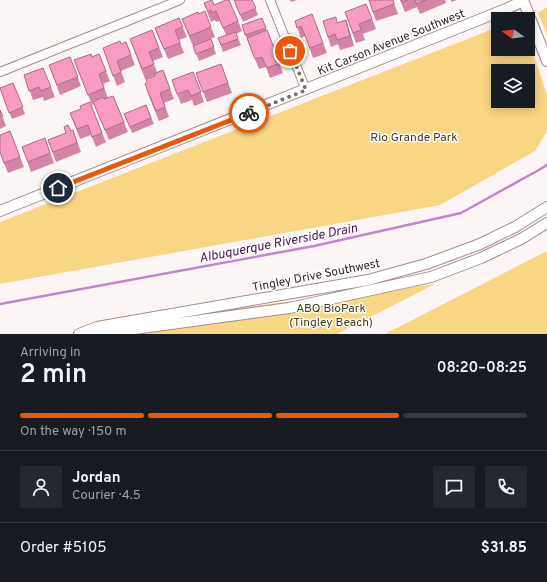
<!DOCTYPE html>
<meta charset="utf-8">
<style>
body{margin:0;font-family:Overpass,sans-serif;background:#242831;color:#f1f3f6;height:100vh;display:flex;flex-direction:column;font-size:15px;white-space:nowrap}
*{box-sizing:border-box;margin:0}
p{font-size:13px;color:#9ea1a6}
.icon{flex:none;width:22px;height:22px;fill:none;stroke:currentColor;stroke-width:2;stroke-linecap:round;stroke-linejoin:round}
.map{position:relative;height:334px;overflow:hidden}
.panel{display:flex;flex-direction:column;background:#171b24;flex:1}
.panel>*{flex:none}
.needle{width:26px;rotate:285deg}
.buttons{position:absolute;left:491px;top:12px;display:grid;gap:8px}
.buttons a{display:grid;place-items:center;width:44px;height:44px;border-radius:0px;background:#171b24;box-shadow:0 2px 10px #0003;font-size:20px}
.pin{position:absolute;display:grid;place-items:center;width:34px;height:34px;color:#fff;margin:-17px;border:2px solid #fff;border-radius:50%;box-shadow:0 1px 4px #0007}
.courier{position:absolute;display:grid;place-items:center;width:40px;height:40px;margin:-20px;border:3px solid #ea580c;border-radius:50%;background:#fff;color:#222;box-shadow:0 1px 5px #0007}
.summary em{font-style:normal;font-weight:600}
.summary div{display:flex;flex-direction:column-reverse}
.summary{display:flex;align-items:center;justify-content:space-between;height:68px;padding:0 20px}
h1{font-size:26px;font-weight:600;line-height:30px}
.bar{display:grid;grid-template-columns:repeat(4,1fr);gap:6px 4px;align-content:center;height:48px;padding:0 20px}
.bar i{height:5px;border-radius:3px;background:#363941}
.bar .active{background:#ea580c}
.bar p{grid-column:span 4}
.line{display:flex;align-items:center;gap:10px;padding:0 20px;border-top:1px solid #363941}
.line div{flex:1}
.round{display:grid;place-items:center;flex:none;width:42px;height:42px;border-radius:0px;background:#242831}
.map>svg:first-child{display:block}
.green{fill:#f8d684;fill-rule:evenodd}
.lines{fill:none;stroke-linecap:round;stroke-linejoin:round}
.stream{stroke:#c286cc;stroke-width:2.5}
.minor-casing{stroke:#a48c8a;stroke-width:10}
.tertiary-casing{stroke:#a48c8a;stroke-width:12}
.minor{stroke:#fff;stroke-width:8}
.tertiary{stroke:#fff;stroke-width:10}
.wall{fill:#d485a7}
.shaded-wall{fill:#ad6c88}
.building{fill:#f79bc2;stroke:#ad6c88}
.done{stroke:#776f6e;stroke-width:4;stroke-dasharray:0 7.2}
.route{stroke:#ea580c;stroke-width:5}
.labels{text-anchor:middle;stroke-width:3;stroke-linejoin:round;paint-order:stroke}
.street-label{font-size:12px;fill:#302625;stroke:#fff}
.park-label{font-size:12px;fill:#493a12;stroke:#fff}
.water-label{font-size:13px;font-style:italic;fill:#481151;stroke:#fff}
</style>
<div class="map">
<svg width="547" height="334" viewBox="0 0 547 334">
<rect width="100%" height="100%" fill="#fbf6f5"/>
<!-- green -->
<path class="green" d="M547,7V34L538,13Z
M498,27V49H528V38L547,95V131L535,151L440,205L0,284V222ZM498,71H528V101H498Z
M547,251V334H385Z
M435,284L337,334H86L138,320Z"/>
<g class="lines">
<!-- stream -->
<path class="stream" d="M0,304L314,246L461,213L537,171L547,165"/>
<!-- minor casing -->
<g class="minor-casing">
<path id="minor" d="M270,0L306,90
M0,72L180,0"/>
</g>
<!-- tertiary casing -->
<g class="tertiary-casing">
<path id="tertiary" d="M523,0L547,61
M0,211L506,9L523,1
M79,334L97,327L368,280L426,264L480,244L515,227L547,207
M98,334L289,308L431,277L481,258L521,239L547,223"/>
</g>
<!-- minor -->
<use href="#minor" class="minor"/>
<!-- tertiary -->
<use href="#tertiary" class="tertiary"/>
</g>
<!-- wall -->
<path class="wall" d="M234,0H252L258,15L243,22Z
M290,0H297L291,2Z
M369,0H393L398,14L376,21Z
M400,0H445L446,3L420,14L417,7L405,12Z
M451,0H457L451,2Z
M204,3L214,5L238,21L242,31L236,34L241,45L223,52L218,38L226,35L220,21L216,22L215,20L211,22Z
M366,4L376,29L363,34L365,40L356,43L345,12Z
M199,14L211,27L215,37L197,45L211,39L216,54L199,61L182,19Z
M312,14L327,53L313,58L305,36L301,38L295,21Z
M179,18L187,37L179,40L184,53L168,59L155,28Z
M262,18L283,73L270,78L266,67L259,69L248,42L242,25Z
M346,20L354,46L340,50L338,44L331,47L328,37L338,23Z
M152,30L163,57L153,61L157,72L163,70L174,99L164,103L169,117L159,121L148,94L147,83L155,75L145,79L130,39Z
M126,42L135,65L121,71L125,82L117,86L103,48L121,44Z
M99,54L110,81L103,84L108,98L124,122L128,132L109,140L94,104L92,105L78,70L92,57Z
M70,57L81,86L60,95L49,65Z
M221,64L232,93L207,102L196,73Z
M43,68L55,97L44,101L43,97L33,100L24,75Z
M193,72L204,102L194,106L192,100L181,104L172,80Z
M13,83L25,114L12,119L0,89Z
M146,105L154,124L132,133L124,114Z
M0,110L6,126L0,129Z
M70,113L102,133L106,142L96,147L91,135L80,139Z
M73,130L81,152L56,162L48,140Z
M0,135L20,157L24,167L8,173L0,153Z
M45,138L54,163L31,172L22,147Z"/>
<!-- shaded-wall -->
<path class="shaded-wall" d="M346,20L349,30L354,46L350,36Z"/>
<!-- building -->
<path class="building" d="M212,0L214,5L226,0H229L238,21L223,28L216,11L212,13L211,10L208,12L204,3Z
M234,0H252L256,8L240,15Z
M369,0H393L394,4L373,12Z
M401,0H408L402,2Z
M415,0H426L416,4Z
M366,4L372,19L359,24L361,30L353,33L345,12Z
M205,11L211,27L190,36L182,19L198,12L199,14Z
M312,14L323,43L310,48L301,26L297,28L295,21Z
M336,17L337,23L346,20L350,36L337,40L335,34L328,37L323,21Z
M179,18L183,27L175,30L180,43L164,49L155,28Z
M262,18L266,28L245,35L242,25Z
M152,30L159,48L149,52L154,64L142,69L130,39Z
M267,30L280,63L267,68L262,57L255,59L247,38Z
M236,32L238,39L221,45L218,38Z
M211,39L214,47L196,54L193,46Z
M120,41L121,44L126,42L131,55L117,61L121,72L113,76L103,48Z
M91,54L92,57L99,54L106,71L99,74L104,88L88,95L74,60Z
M70,57L78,77L57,85L49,65Z
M221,64L228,83L203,92L196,73Z
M43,68L51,87L41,91L39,87L29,91L24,75Z
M163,70L170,89L160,93L165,107L156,111L145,84L147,83L146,79L155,76L154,74Z
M193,72L201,92L191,96L188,90L177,94L172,80Z
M13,83L23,107L9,113L0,88Z
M113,96L124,122L105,130L93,102L103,97L104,99Z
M90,102L102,133L92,137L88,125L77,129L70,113L81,109L80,106Z
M146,105L151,118L130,127L124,114Z
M0,110L3,116L0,117Z
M68,125L71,131L73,130L77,143L53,152L48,140L66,133L64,127Z
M10,131L20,157L4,163L0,152V135Z
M45,138L50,153L28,162L22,147Z"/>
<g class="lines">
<!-- done -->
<path class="done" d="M249,113L306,90L290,51"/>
<!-- route -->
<path class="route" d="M58,188L249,113"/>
</g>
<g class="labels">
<!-- street labels -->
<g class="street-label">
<text transform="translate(391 42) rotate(-22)" y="4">Kit Carson Avenue Southwest</text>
<text transform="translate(316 275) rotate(-11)" y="4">Tingley Drive Southwest</text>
</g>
<!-- park labels -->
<g class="park-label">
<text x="414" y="141">Rio Grande Park</text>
<text x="331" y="312">ABQ BioPark<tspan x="331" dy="14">(Tingley Beach)</tspan></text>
</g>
<!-- water labels -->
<g class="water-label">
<text transform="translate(278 242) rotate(-11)" y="5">Albuquerque Riverside Drain</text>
</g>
</g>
</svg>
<div class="buttons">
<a><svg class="needle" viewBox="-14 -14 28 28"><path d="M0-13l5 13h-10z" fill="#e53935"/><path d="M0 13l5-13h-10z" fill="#9ea1a6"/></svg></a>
<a><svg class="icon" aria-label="layers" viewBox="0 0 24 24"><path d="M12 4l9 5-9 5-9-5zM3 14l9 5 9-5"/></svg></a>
</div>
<div class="pin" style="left:290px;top:51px;background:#ea580c"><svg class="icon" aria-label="bag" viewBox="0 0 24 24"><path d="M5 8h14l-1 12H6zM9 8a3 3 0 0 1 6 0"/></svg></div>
<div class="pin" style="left:58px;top:188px;background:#1f2937"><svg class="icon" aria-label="home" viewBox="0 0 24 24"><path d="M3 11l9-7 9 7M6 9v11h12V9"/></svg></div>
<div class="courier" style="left:249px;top:113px"><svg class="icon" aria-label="bike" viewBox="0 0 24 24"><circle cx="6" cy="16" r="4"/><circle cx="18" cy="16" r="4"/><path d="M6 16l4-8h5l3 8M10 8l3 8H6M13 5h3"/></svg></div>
</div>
<section class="panel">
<div class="summary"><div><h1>2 min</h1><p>Arriving in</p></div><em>08:20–08:25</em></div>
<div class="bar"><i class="active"></i><i class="active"></i><i class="active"></i><i></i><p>On the way · 150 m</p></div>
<div class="line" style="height:72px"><a class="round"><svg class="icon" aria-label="person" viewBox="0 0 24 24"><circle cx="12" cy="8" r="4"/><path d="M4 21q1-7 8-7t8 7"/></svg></a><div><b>Jordan</b><p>Courier · 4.5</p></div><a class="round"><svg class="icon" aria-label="chat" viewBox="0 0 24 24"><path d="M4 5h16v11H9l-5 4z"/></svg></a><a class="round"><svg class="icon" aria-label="phone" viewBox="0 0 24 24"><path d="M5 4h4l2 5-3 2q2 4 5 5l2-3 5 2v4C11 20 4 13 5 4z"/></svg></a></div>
<div class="line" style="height:52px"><div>Order #5105</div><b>$31.85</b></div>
</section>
